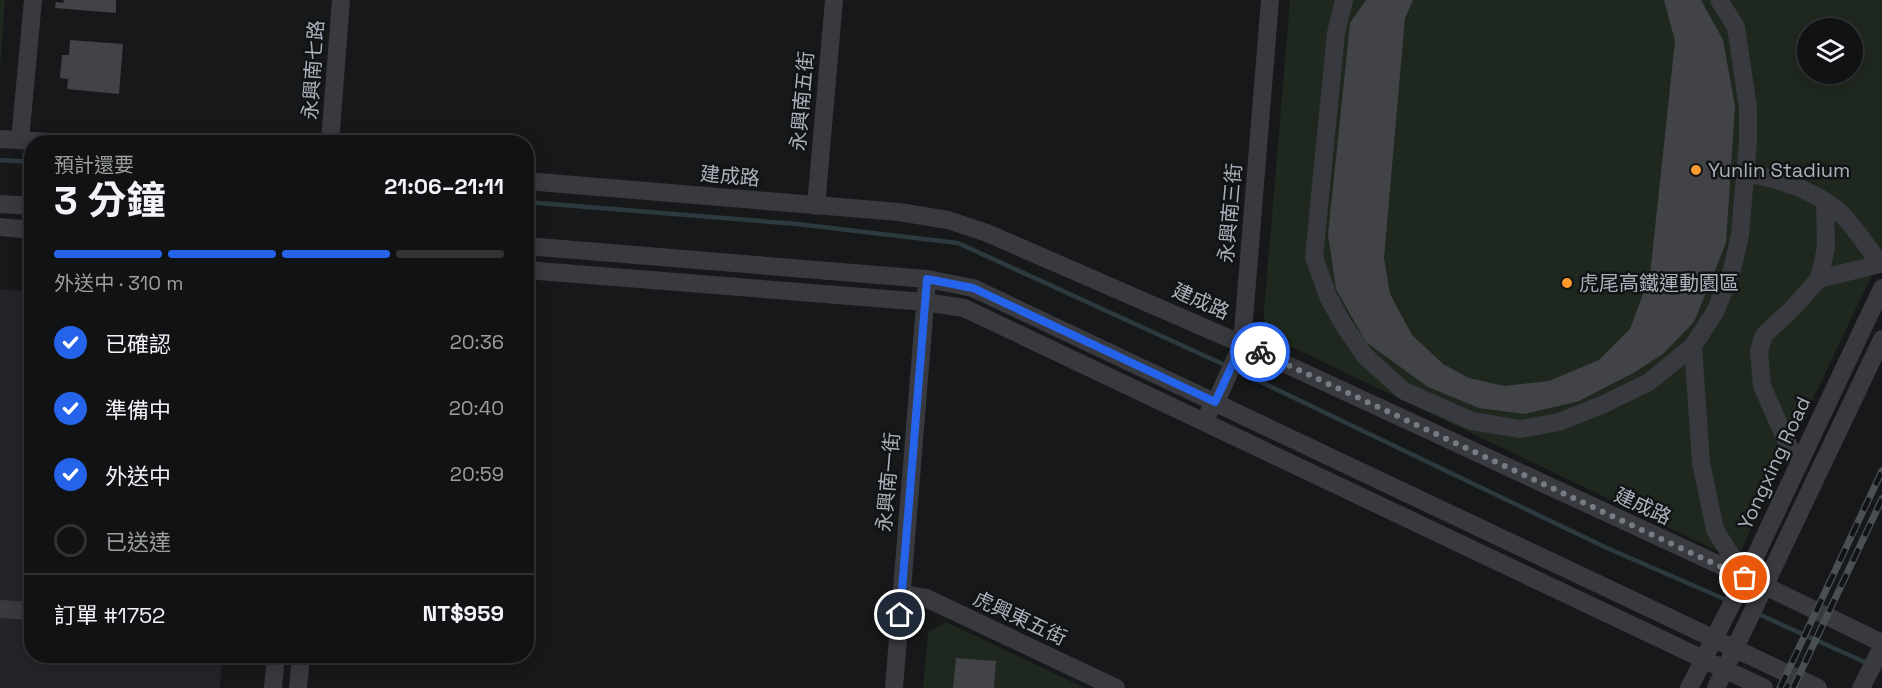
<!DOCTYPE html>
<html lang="zh-TW">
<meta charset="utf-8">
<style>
body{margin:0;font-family:"Space Grotesk","Noto Sans TC",sans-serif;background:#1e2022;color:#f1f3f6;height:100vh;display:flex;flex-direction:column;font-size:22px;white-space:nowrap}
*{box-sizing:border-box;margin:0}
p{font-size:20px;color:#9c9ea0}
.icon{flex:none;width:33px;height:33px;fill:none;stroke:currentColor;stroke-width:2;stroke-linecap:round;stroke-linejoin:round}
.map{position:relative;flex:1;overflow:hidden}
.drawer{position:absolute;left:24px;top:135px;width:510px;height:528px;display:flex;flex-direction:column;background:#111214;border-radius:24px;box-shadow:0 3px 15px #0003,0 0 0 2px #303234}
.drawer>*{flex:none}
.buttons{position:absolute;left:1797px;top:18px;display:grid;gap:12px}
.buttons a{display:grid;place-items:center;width:66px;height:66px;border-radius:50%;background:#111214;box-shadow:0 3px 15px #0003,0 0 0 2px #303234;font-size:30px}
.pin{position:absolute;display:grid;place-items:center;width:51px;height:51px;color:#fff;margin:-26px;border:3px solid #fff;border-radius:50%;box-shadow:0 2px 6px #0007}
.courier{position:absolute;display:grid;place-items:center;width:60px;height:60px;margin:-30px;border:4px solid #2563eb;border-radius:50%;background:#fff;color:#222;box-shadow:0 2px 8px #0007}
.head em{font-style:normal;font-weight:700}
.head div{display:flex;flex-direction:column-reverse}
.head{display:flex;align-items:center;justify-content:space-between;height:102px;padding:0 30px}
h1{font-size:39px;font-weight:700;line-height:45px}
.bar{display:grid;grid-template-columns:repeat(4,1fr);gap:9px 6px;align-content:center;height:72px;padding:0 30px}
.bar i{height:8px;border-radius:4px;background:#303234}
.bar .active{background:#2563eb}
.bar p{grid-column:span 4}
.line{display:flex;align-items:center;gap:15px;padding:0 30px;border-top:2px solid #303234}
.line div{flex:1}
ol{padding:0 30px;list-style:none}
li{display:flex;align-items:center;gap:18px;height:66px}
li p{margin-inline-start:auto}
li .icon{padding:6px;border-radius:50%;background:#2563eb;color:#fff;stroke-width:4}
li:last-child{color:#9c9ea0}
li i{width:33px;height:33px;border:3px solid #303234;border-radius:50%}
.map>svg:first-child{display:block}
.built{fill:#232427}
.green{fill:#1f281f;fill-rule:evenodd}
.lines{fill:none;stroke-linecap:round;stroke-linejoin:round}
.stream{stroke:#2c393f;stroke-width:4.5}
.building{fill:#414347}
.minor{stroke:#383a3f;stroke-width:18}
.rail-casing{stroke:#4b4f54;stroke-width:7}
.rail{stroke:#121315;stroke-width:4.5;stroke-dasharray:14;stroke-linecap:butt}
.done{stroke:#767b83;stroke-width:6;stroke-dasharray:0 10.8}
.route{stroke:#2563eb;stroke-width:8}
.poi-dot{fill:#fe9b2c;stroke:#121315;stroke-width:2}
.labels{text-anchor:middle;stroke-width:5;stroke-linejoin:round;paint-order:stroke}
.street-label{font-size:20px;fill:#a9b1bb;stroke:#121315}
.poi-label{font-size:20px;fill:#a9b1bb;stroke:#121315;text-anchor:start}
</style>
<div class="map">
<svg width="1882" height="688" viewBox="0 0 1882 688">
<rect width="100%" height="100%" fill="#17181a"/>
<!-- built -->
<path class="built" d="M0,289L31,292L32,656H222L220,688H0Z"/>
<!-- green -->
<path class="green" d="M0,0H5L0,69Z
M1290,0H1882V254L1741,550L1737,554L1726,555L1273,338C1266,330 1264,321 1264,311ZM1808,28H1852V74H1808Z
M946,622L1085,688H923L928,633Z"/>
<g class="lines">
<!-- stream -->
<path class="stream" d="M0,160L32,162
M526,202L797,224L958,243L1227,366
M1234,369L1607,548L1729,601
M1756,613L1869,664"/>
</g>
<!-- building -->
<path class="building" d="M64,0H116V13L55,8L56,2L63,3Z
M1366,0H1413L1405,18L1384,258L1390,294L1412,335L1443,364L1469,378L1504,386L1549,381L1599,360L1630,329L1650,275L1675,41L1664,0H1701L1723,40L1735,106L1726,243L1694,322L1663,354L1635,372L1579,401L1525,414L1479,408L1428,387L1366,342L1336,289L1328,235L1350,23Z
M70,40L123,44L119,94L67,89L68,79L60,78L62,55H69Z
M956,658L996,661L994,688H953Z"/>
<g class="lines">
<!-- minor -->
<path class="minor" d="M1344,0L1336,33L1314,257L1328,296L1343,324L1365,356L1404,391L1472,421L1520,429L1559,422L1602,405L1649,382L1693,346L1715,312L1732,270L1740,235L1748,142V108L1736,27L1719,0
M0,139L51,142
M20,140L33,0
M330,142L341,0
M1745,173C1777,179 1810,188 1836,209C1853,224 1866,245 1880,264L1819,279
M526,181L899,212L948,220L987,233L1242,344L1765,586L1882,643
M0,204L32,206
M816,206L834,0
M0,227L32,230
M526,246L927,279L973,288L1818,688
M526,270L925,302L964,308L1764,688
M1693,346L1701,462L1715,530L1734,560
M1209,412L1219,395L1242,344L1270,0
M1791,451L1762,386L1759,351L1764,335L1794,307L1819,279L1826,248L1825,201
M902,594L926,598L1116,688
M0,609L32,611
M273,688L276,656
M298,688L301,656
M894,688L926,292
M1689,688L1745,578L1882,288
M1716,688L1882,339
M1861,688L1882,647"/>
<!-- rail casing -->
<g class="rail-casing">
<path id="rail" d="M1780,688L1882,471
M1793,688L1882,499"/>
</g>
<!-- rail -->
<use href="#rail" class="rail"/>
</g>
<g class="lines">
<!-- done -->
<path class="done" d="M1260,352L1745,578"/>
<!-- route -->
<path class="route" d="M900,615L927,279L973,288L1215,402L1242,344L1260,352"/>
</g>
<!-- markers -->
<g class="poi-dot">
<circle cx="1696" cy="170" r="6"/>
<circle cx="1567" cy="283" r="6"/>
</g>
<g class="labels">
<!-- street labels -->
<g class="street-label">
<text transform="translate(313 70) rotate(-86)" y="7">永興南七路</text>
<text transform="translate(802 101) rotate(-85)" y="7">永興南五街</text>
<text transform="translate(730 176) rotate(5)" y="7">建成路</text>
<text transform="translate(1230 213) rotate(-85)" y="7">永興南三街</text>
<text transform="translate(1201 301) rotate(24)" y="7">建成路</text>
<text transform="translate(1774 463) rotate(-65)" y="7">Yongxing Road</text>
<text transform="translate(888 482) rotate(-85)" y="7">永興南一街</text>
<text transform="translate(1643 506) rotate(25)" y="7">建成路</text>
<text transform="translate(1020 618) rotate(25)" y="7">虎興東五街</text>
</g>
<!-- poi labels -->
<g class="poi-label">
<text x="1708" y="177">Yunlin Stadium</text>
<text x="1579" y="290">虎尾高鐵運動園區</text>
</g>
</g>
</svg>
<div class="buttons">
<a><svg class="icon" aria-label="layers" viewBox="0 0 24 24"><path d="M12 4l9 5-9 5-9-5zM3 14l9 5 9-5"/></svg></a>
</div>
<div class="pin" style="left:1745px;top:578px;background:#ea580c"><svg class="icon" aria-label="bag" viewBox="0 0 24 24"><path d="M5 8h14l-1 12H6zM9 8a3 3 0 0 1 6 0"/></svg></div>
<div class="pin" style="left:900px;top:615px;background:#1f2937"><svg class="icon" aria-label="home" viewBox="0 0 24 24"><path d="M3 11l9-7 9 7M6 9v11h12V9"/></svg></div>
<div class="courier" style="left:1260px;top:352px"><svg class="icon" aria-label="bike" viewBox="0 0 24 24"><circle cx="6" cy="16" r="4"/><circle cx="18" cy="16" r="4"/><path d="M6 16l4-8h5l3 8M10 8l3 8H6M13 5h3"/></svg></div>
<section class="drawer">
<div class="head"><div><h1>3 分鐘</h1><p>預計還要</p></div><em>21:06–21:11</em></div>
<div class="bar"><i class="active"></i><i class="active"></i><i class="active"></i><i></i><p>外送中 · 310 m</p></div>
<ol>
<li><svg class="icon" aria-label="check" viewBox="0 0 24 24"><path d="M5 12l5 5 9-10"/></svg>已確認<p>20:36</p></li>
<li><svg class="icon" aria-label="check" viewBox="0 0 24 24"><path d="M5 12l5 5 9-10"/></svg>準備中<p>20:40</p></li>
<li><svg class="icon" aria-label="check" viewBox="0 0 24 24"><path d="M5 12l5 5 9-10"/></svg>外送中<p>20:59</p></li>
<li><i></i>已送達</li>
</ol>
<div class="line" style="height:78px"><div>訂單 #1752</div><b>NT$959</b></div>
</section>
</div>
